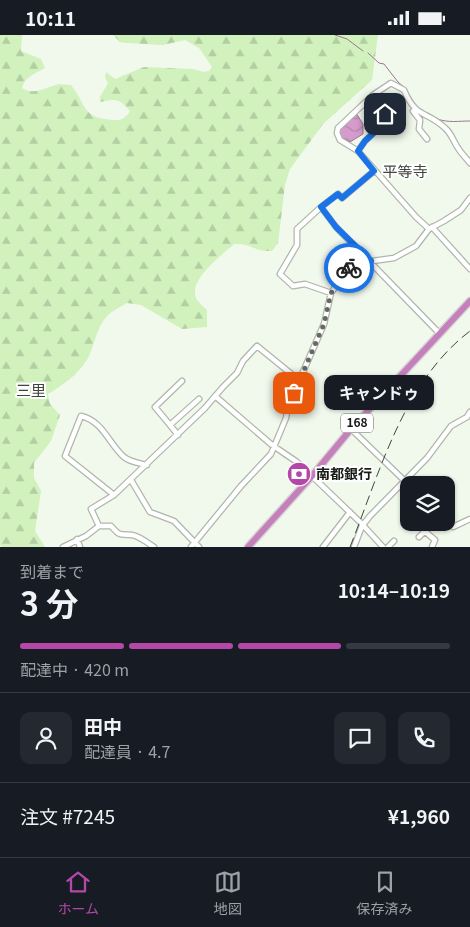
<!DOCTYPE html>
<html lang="ja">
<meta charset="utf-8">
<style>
body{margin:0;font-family:Georgia,"Noto Sans JP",serif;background:#242831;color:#f1f3f6;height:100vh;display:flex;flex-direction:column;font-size:19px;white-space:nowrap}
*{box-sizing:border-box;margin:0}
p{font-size:16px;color:#9ea1a6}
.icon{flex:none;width:28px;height:28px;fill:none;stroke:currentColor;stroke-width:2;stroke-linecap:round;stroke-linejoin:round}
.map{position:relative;height:512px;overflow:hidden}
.drawer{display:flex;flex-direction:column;background:#171b24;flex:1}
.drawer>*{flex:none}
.tools{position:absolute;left:400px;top:441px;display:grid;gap:10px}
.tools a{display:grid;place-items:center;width:55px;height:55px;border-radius:10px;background:#171b24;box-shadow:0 1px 4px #0004;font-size:25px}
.pin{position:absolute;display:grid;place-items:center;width:42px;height:42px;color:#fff;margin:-21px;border-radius:10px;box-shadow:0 2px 8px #0006}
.courier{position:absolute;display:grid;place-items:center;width:50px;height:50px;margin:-25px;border:4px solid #1a73e8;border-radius:50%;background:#fff;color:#222;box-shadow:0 1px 6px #0007}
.bubble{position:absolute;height:35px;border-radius:10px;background:#171b24;box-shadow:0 1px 4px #0004;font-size:16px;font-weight:700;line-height:35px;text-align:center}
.summary em{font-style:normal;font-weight:700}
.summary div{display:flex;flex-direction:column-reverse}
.summary{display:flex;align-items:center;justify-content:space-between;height:85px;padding:0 20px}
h1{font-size:32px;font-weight:700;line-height:38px}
.bar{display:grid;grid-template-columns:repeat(4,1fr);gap:8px 5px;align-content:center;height:60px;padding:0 20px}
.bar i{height:6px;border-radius:4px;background:#363941}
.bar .selected{background:#b348a8}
.bar p{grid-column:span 4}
.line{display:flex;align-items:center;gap:12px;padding:0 20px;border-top:1px solid #363941}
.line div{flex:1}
.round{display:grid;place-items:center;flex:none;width:52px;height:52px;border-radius:10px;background:#242831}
.status{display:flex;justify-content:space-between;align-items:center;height:35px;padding:0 25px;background:#171b24;direction:ltr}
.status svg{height:14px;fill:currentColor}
.dock{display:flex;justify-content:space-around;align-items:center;height:70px;border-top:1px solid #363941;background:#171b24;font-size:14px;color:#9ea1a6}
.dock a{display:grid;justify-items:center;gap:2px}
.dock .selected{color:#b348a8}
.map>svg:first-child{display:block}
.forest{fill:url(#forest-firs)}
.water{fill:url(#water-waves);stroke:#9d7596}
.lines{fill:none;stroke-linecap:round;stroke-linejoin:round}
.stream{stroke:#9d7596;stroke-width:1}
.minor-casing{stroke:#afb6ab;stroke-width:7}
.highway-casing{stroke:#d6d6d5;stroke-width:9}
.minor{stroke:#fff;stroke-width:4.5}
.highway{stroke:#c57fbb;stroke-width:6}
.rail{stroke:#41443f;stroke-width:1;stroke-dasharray:10 5;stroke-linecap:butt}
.done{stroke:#656962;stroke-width:5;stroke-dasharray:0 9}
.route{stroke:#1a73e8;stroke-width:6}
.labels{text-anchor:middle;stroke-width:4;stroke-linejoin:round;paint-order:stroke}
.shield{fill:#fff;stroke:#5e5f5d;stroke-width:1}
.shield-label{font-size:12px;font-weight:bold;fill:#191b17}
.poi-label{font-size:14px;font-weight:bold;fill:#191b17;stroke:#fff;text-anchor:start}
.neighbourhood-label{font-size:15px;fill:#40463c;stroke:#fff}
</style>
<div class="status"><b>10:11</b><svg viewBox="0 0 49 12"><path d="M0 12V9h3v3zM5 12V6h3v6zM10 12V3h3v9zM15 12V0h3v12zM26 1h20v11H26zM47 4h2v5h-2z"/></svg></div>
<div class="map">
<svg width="470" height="512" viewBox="0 0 470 512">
<defs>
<pattern id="forest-firs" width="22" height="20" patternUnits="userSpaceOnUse" patternTransform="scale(1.25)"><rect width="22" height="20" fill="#d1f1bd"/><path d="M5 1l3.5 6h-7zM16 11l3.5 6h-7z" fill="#b3cea2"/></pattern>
<pattern id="water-waves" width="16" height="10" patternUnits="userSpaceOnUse" patternTransform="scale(1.25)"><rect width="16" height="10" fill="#d59bcc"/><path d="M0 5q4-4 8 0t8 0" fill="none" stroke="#b685ae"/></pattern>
</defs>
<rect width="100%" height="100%" fill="#f1f9ed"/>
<!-- forest -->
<path class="forest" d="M0,0H22L21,16L41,24L45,33C36,38 24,42 22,53C34,61 46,52 59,49C63,49 67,50 71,50C88,72 81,83 114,85C121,86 127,82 130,76C118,63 117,64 100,67V62L108,48L105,42L106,37L115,44L144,32L193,34L204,37L209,36L212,32L199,13L185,5L163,10L126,8L120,7L113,0H378L372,45L323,89L290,134L285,150L278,208L272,216C254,217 252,208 234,209C222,220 188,245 196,263C198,267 204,272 207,275V292L182,294L141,270L127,268C120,272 112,276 107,281C96,293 95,309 88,323C79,339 63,350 48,359L50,369L60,380L51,406L34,428V443L41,456L35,496L45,512H2L0,510Z"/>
<!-- water -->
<path class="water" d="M356,78L363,89V99L350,107L342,103L339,96Z"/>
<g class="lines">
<!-- stream -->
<path class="stream" d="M335,0L347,4L363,16
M368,18L379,28L384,29L398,47L405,53
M408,59L419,74
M437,84C449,88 458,86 470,86"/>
<!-- minor casing -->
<g class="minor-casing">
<path id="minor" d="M413,76L420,85L419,94L427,104
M358,116L365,106L381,91L378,86L387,76L382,69V65L376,60H373
M374,136L342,163L338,159L321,172L297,194V210L280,239L293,251L305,249L331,258L349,233L358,228L394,223L416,211L429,194L444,186L461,175L470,163
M321,172L336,192L440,299
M432,192L470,234
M429,194L416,182L358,116L340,105L337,98L338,93L373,60L391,48L404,55C416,84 426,75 445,93C452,99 453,106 458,113C461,118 466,123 470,128
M215,361L272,410L297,427L312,441L360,487L383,512
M170,390L155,372L182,346
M351,394L409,450
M178,400L170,390L199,364
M131,445L150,477L174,486L199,512
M114,460L65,421L81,381C103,386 109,409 124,422C130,427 139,428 147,430
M446,484L453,492L470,484
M99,491H111C122,503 118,498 132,500C139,501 148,508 154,512
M422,494L435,505L432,512
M419,502L425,496
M77,504L80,512
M63,512L86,501L99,491L91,474L114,460L205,373L223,352L237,338L243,326L257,311L300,346
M191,512L241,451L271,419L286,383L288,371L324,289L331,258
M323,512L350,477
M354,512L362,491L370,481L427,423L451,391L467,382L470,377
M388,512L394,506"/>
</g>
<!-- highway casing -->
<g class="highway-casing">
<path id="highway" d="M248,512L312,441L351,394L470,266"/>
</g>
<!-- minor -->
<use href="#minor" class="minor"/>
<!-- highway -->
<use href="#highway" class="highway"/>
<!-- rail -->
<path class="rail" d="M350,512C380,437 403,347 470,296"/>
</g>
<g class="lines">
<!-- done -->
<path class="done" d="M294,358L324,289L331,258L349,233"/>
<!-- route -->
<path class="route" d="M349,233L358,228L371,226L336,192L321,172L338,159L342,163L374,136L358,116L365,106L381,91L378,86L385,79"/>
</g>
<!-- icons -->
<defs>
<g id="bank-disc" transform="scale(1.25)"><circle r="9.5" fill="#b348a8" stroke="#fff"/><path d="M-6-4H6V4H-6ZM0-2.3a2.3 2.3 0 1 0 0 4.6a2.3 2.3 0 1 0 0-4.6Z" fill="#fff"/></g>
</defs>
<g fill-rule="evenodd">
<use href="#bank-disc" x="299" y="439"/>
</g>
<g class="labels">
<!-- shield labels -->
<rect class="shield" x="341" y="378.5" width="32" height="19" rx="4"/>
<g class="shield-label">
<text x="357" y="392">168</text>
</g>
<!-- poi labels -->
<g class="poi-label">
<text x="316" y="444">南都銀行</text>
</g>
<!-- neighbourhood labels -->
<g class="neighbourhood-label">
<text x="405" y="142">平等寺</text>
<text x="31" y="361">三里</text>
</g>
</g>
</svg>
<div class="tools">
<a><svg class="icon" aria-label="layers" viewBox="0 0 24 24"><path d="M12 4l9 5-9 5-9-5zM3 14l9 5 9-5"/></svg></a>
</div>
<div class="pin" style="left:294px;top:358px;background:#ea580c"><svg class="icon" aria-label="bag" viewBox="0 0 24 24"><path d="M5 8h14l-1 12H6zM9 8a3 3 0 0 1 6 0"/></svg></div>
<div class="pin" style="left:385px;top:79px;background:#1f2937"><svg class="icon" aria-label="home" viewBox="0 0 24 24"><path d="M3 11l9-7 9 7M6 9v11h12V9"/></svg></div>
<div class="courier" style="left:349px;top:233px"><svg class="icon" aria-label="bike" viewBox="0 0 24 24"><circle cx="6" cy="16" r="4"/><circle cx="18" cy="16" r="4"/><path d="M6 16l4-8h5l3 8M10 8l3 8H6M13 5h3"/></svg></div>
<div class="bubble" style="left:324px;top:340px;width:110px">キャンドゥ</div>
</div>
<section class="drawer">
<div class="summary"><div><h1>3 分</h1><p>到着まで</p></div><em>10:14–10:19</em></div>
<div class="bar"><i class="selected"></i><i class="selected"></i><i class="selected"></i><i></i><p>配達中 · 420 m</p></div>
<div class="line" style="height:90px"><a class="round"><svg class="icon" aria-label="person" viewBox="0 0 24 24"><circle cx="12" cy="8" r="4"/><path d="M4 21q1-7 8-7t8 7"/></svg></a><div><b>田中</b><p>配達員 · 4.7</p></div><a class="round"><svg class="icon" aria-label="chat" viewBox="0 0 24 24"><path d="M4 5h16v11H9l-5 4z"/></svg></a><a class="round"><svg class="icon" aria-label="phone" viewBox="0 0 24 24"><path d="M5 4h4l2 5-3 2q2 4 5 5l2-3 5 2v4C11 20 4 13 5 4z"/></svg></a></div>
<div class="line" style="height:65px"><div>注文 #7245</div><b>¥1,960</b></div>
</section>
<nav class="dock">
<a class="selected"><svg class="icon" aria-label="home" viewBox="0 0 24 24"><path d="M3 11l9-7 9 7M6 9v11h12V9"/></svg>ホーム</a>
<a><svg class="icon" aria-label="map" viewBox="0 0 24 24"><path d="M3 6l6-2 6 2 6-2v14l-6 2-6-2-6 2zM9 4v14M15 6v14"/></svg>地図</a>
<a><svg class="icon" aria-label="saved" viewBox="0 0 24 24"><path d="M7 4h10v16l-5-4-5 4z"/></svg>保存済み</a>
</nav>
